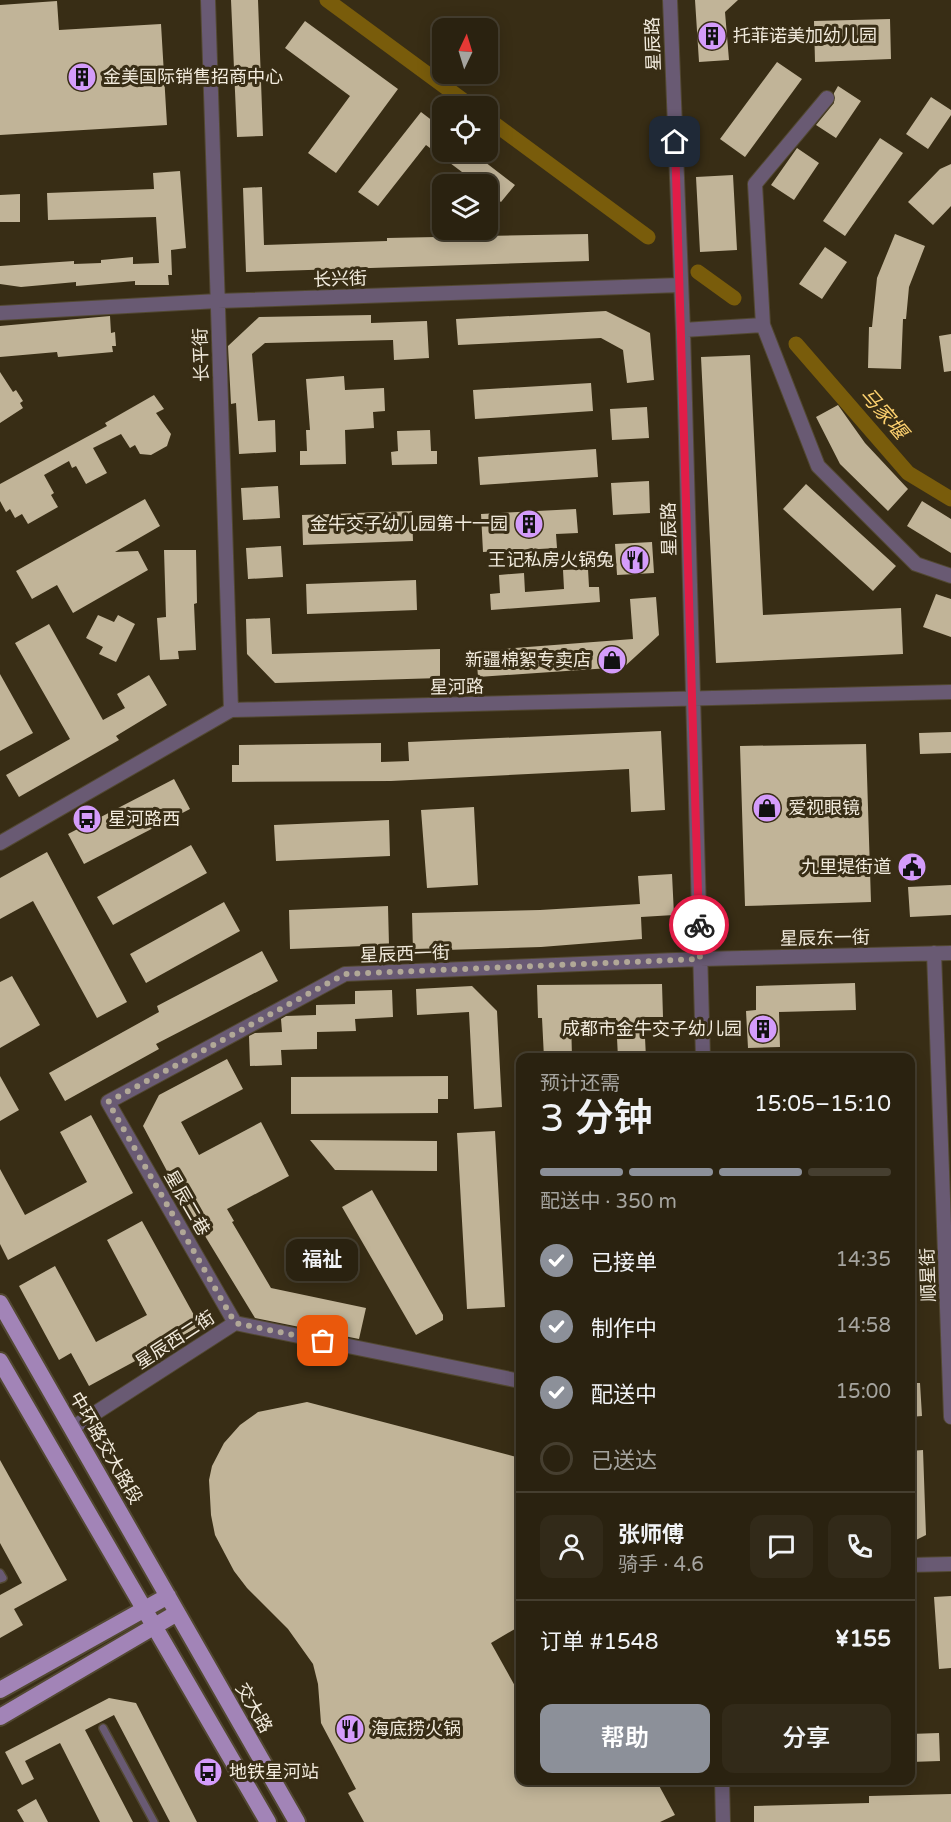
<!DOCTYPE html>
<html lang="zh">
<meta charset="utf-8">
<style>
body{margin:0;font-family:"Varela Round","Noto Sans SC",sans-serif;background:#322a19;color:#f1f3f6;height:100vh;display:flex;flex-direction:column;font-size:22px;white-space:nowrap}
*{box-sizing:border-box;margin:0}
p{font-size:20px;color:#a5a49f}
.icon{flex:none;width:33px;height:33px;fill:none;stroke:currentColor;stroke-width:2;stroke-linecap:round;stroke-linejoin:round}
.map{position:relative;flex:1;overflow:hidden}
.drawer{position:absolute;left:516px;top:1053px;width:399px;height:732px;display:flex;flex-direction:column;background:#2a2210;border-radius:12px;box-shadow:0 3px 15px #0003,0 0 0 2px #463f30}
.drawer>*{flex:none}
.needle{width:39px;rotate:4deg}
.fabs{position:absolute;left:432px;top:18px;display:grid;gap:12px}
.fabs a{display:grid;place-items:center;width:66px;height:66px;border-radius:12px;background:#2a2210;box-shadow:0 3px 15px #0003,0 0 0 2px #463f30;font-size:30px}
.pin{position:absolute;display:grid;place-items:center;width:51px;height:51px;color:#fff;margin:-26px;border-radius:12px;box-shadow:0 3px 9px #0006}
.courier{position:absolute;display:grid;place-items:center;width:60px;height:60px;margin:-30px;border:4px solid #e11d48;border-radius:50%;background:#fff;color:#222;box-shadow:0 2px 8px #0007}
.bubble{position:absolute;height:42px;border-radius:12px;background:#2a2210;box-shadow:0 3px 15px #0003,0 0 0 2px #463f30;font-size:20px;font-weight:600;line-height:42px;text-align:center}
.head em{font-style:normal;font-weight:600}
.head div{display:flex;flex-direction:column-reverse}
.head{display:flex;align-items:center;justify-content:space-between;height:102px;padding:0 24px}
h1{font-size:39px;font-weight:600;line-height:45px}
.bar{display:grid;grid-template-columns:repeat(4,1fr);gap:9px 6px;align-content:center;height:72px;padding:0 24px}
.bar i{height:8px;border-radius:4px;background:#463f30}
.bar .on{background:#8c9099}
.bar p{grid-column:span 4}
.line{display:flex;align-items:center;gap:15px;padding:0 24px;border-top:2px solid #463f30}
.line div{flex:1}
.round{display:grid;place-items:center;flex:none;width:63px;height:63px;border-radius:12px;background:#322a19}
ol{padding:0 24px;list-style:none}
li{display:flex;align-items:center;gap:18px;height:66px}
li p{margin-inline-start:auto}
li .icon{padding:6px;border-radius:50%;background:#8c9099;color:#fff;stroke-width:4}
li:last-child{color:#a5a49f}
li i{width:33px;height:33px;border:3px solid #463f30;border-radius:50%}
.primary-button{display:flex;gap:12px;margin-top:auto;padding:12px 24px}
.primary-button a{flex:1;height:69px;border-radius:12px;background:#8c9099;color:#fff;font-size:24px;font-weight:600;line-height:69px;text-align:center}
.primary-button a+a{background:#322a19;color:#f1f3f6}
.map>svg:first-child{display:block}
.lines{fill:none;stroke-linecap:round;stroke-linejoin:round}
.canal{stroke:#795c0b;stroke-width:15}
.building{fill:#c1b498}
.service-casing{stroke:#524831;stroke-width:10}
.minor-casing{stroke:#524831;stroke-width:16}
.primary-casing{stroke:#524831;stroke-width:20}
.service{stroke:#695a73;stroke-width:7}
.minor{stroke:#695a73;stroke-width:14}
.primary{stroke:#a284b7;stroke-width:16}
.done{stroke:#b1a897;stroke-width:6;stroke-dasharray:0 10.8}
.route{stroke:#e11d48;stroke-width:8}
.labels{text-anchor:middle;stroke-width:6;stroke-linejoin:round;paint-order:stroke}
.poi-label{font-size:18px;fill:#f2ebdd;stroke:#382d15;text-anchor:start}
.street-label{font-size:18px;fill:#f2ebdd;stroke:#382d15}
.water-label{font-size:20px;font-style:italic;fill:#fdd16f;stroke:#382d15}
</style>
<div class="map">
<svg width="951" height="1822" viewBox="0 0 951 1822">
<rect width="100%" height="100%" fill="#382d15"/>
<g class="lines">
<!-- canal -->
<path class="canal" d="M327,0L471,106
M488,119L648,237
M698,272L734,298
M796,344L908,473L951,499"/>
</g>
<!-- building -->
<path class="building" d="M231,0H258L263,136L237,137Z
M695,0H738L725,12L729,60L699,62Z
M57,1L59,30L161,24L167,125L0,135V5Z
M890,19L891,59L815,62L814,21Z
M305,21L398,89L336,173L308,153L350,96L285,48Z
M777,62L802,79L745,157L720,139Z
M838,86L861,101L836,138L816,125L834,103V93Z
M931,97L951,110V115L928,149L906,134Z
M421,112L442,128V152H472L515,185L501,202L488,192V184H478L426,145L378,206L358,192Z
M880,138L903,153L845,236L823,221Z
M797,148L819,163L794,200L771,185Z
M951,164V206L933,225L908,202L940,169Z
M180,171L186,248L171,250L172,275H168L169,285H135V281L76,286V282L21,287L0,284V266L74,261V264L101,263V260L133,257V264L159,263L156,217L48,220L47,193L154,189L153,173Z
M733,175L737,250L700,252L696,177Z
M262,187L264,245L387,241V238L588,234L589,261L246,272L243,188Z
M20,194V222H0V195Z
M895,234L925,246L909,287L906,319H903L901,369L868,368L869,327H872L877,278Z
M825,247L847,262L822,299L799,284Z
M606,311L650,333L654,380L627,383L623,350L601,338L458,345L456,319Z
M371,315V323L427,321L429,358L394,360L393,340L265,343L252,354L258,421L275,420L276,452L239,454L236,403L231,404L228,346L259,317Z
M110,316L111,333L115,332L116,346H112L113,352L58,357L57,352L0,357V326Z
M951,334V371L944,372L939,336Z
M750,355L763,615L901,608L903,654L716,663L701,357Z
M0,372L13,392L16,390L23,401L20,403L23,408L0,423Z
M344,376L345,390L384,388L385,411L373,412L374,428L345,430L346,464L300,465V451H307L306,430H310L306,379Z
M591,383L593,411L475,419L473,390Z
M154,395L164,409L156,413L171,434L167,446L151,455L140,454L135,445L130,448L121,434L93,448L107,473L86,484L76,466L72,468L69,461L44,475L54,493L51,495L58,507L28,524L22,514L15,518L10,509L6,512L0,501V484L107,426L105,423Z
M838,405L865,443L908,489L888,511L840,464L816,417Z
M647,407L649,438L612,440L610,409Z
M430,430L431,451H437V464L392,465L391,452L398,451L397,431Z
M596,449L598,477L480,485L478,457Z
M649,481L650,513L613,515L611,483Z
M806,484L896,566L873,591L783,509Z
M278,486L280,518L243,520L241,488Z
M145,499L160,526L115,552L138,551L148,570L73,613L57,585L32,599L16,571Z
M922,501L951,519V553L907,526Z
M576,509L578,533L556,534L557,548L483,552L481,514Z
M412,511L413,541L303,545L302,515Z
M652,542L654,573L617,575L615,544Z
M281,546L283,577L248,579L246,548Z
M164,550H196L197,603L194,604L196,650L178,651L179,659L160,660L157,618L166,617Z
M588,569L589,587H599L600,602L491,610L490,594L500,593L499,575L524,573L525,592L564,589L563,570Z
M416,580L417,610L307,614L306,584Z
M936,594L951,599V637L923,627Z
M656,597L659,635L624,667L478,677L476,651L633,639L630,599Z
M98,615L114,622L118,615L135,624L116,662L99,654L103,647L86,638Z
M270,618L272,654L440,649V678L275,683L247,654L246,619Z
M49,624L103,720L125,708L117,694L149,675L167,705L116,736L119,740L19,797L6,775L70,739L15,643Z
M0,674L33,733L0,751Z
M661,731L665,810L631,812L629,769L391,781L232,782V765H239V745L381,743V762L409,761L408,742Z
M951,732V753L920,754L919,733Z
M866,744L871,902L745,906L740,746Z
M174,779L190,809L84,864L68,834Z
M474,807L478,885L427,888L421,810Z
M389,820L390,856L276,861L274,825Z
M191,845L207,873L113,925L97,897Z
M47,852L127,1002L97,1018L33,901L0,919V878Z
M672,874L674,915L641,917L642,939L541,947L413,951L412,913L540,910L640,904L638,876Z
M951,885V915L910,917L908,887Z
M224,902L240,931L146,983L130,954Z
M388,906L389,945L290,949L289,910Z
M262,951L278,981L156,1044L159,1049L65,1101L49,1073L159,1012L157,1006Z
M12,976L40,1025L0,1048V982Z
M855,983L856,1010L779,1012L780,1047L748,1048L746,1011L756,1010V986Z
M662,984L663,1017H644L646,1058H618L616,1018H571L572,1058H544L542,1018H538L537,985Z
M472,986L497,1011L502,1107L474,1109L469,1012L417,1015L416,989Z
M392,990L393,1017L355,1019L356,1031L317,1032V1049L281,1050L282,1065L250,1066L249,1036L255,1033L282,1032L281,1019L286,1016L316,1015V1005L355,1004V991Z
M227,1059L243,1089L181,1122L199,1155L261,1122L289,1176L227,1209L234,1221L232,1222L271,1288L366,1308L359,1339L255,1318L205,1236L202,1237L143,1126L159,1095Z
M0,1076L19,1110L0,1121Z
M448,1076V1099H438V1113L291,1114V1077Z
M91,1115L133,1193L8,1260L0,1244V1169L25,1215L87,1182L60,1132Z
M495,1131L505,1307L467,1309L457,1133Z
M310,1140L437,1141V1171L335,1170Z
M372,1190L443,1315V1320L416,1335L342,1207Z
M142,1221L200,1326L89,1386L71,1353L59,1360L19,1286L55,1266L96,1342L147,1315L107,1240Z
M910,1383H920L922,1416L910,1417Z
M307,1402L520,1458V1626L491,1643L520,1695V1780H656L675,1815L660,1822H364L348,1793L356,1789L321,1723L318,1684L313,1664L288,1629L247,1588L234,1571L215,1535L211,1515L209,1480L212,1466L224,1443L240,1425L258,1412Z
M923,1450L926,1535L910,1543V1451Z
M0,1460L67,1580L14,1609L23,1625L0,1638V1595L22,1583L0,1543Z
M951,1596V1668L939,1669L934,1597Z
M109,1698L136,1703L197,1822H170L114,1715L85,1730L133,1822H100L60,1743L25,1761L34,1779L22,1785L5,1752Z
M939,1733L940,1761L910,1762V1734Z
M951,1794V1822H754V1806L869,1803V1796Z
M36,1799L48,1822H24L17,1810Z"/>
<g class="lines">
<!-- service casing -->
<g class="service-casing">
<path id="service" d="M0,1573L3,1578L0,1579
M103,1728L154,1822"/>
</g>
<!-- minor casing -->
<g class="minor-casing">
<path id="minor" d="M208,0L231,710
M670,0L683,330L703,1058
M827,98L755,184L763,325L818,466L916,564L951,576
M0,313L218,301L681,285
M683,330L763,325
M0,843L231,710L951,692
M934,953L951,1417
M235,1323L108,1102L345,974L700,959L951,953
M72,1428L235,1323L520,1381
M910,1565L951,1564
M722,1780L723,1822"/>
</g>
<!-- primary casing -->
<g class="primary-casing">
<path id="primary" d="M0,1303L297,1822
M0,1361L268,1822
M0,1690L168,1596
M0,1717L177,1613"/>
</g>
<!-- service -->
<use href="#service" class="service"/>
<!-- minor -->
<use href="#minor" class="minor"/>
<!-- primary -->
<use href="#primary" class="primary"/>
</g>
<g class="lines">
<!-- done -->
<path class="done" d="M323,1341L235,1323L108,1102L345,974L700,959L699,925"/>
<!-- route -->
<path class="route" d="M675,142L699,925"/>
</g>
<!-- icons -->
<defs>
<g id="building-disc" transform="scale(1.5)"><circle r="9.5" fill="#d49cfb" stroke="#382d15"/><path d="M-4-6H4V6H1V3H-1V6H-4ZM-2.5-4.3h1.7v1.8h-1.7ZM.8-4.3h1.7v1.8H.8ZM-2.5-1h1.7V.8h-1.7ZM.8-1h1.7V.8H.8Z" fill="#111"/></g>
<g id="restaurant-disc" transform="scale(1.5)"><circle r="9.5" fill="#d49cfb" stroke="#382d15"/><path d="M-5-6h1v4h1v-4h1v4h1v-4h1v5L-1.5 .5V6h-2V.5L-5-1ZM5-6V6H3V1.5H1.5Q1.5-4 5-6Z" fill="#111"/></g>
<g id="shop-disc" transform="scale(1.5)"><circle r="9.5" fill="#d49cfb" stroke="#382d15"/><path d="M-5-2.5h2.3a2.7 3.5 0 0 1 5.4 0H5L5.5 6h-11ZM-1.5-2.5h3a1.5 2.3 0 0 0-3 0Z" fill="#111"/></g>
<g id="bus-disc" transform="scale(1.5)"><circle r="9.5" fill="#d49cfb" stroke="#382d15"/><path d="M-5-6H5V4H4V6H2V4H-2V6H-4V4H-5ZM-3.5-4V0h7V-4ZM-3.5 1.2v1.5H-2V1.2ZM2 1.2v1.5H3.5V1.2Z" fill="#111"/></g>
<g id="civic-disc" transform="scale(1.5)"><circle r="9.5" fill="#d49cfb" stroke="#382d15"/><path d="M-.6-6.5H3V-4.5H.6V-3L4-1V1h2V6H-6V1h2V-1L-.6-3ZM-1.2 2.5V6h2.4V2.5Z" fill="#111"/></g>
</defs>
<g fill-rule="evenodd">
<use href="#building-disc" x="712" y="36"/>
<use href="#building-disc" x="82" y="77"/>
<use href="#building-disc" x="529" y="524"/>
<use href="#restaurant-disc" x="635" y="560"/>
<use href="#shop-disc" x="612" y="660"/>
<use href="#shop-disc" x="767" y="808"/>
<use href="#bus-disc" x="87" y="819"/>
<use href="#civic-disc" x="912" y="867"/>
<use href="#building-disc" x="763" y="1029"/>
<use href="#restaurant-disc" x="350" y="1729"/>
<use href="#bus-disc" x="208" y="1772"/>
</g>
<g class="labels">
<!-- poi labels -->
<g class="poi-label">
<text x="733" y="42">托菲诺美加幼儿园</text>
<text x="103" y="83">金美国际销售招商中心</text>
<text x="508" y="530" text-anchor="end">金牛交子幼儿园第十一园</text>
<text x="614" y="566" text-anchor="end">王记私房火锅兔</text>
<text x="591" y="666" text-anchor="end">新疆棉絮专卖店</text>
<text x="788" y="814">爱视眼镜</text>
<text x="108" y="825">星河路西</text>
<text x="891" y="873" text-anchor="end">九里堤街道</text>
<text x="742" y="1035" text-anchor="end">成都市金牛交子幼儿园</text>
<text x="371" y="1735">海底捞火锅</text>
<text x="229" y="1778">地铁星河站</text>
</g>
<!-- street labels -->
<g class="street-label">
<text transform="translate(653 44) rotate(-92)" y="6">星辰路</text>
<text transform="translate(340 279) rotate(-2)" y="6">长兴街</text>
<text transform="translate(201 355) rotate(-92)" y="6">长平街</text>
<text transform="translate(669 529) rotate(-91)" y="6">星辰路</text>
<text transform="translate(457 687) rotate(-1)" y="6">星河路</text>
<text transform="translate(825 938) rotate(-1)" y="6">星辰东一街</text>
<text transform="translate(405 954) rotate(-2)" y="6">星辰西一街</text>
<text transform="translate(187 1203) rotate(60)" y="6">星辰二巷</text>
<text transform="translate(928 1275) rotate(-92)" y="6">顺星街</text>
<text transform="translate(175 1340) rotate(-33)" y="6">星辰西二街</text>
<text transform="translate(106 1448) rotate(60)" y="6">中环路交大路段</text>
<text transform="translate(254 1708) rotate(60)" y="6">交大路</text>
</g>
<!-- water labels -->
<g class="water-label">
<text transform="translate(884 413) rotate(49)" y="7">马家堰</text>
</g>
</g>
</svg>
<div class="fabs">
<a><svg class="needle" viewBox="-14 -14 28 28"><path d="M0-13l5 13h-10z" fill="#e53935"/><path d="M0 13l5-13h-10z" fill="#a5a49f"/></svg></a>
<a><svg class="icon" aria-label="locate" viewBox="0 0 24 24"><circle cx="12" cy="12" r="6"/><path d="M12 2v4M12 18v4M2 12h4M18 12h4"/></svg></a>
<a><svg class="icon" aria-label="layers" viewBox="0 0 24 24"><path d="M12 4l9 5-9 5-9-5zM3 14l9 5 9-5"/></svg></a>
</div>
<div class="pin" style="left:323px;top:1341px;background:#ea580c"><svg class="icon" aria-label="bag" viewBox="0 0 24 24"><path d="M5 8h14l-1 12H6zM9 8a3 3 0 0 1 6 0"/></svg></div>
<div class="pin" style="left:675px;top:142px;background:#1f2937"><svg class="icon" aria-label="home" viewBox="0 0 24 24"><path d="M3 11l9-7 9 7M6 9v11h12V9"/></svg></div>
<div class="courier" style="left:699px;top:925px"><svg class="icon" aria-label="bike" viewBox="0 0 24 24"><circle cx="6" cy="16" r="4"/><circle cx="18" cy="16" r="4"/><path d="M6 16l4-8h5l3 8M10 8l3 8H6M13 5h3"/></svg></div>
<div class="bubble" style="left:286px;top:1239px;width:72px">福祉</div>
<section class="drawer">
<div class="head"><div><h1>3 分钟</h1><p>预计还需</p></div><em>15:05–15:10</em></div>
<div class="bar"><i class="on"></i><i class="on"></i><i class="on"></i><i></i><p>配送中 · 350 m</p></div>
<ol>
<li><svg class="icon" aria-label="check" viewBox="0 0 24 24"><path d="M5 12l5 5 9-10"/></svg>已接单<p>14:35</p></li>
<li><svg class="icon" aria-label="check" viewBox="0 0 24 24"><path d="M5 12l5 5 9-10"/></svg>制作中<p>14:58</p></li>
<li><svg class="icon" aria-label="check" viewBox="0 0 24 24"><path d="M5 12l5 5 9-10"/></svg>配送中<p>15:00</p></li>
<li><i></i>已送达</li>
</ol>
<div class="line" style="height:108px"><a class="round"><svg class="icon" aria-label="person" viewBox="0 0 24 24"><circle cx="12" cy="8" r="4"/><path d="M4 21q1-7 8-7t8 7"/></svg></a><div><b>张师傅</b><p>骑手 · 4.6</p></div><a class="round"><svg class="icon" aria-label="chat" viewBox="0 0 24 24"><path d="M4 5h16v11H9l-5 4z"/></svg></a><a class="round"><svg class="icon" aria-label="phone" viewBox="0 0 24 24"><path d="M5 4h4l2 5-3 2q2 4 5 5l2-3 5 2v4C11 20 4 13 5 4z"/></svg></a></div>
<div class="line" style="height:78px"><div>订单 #1548</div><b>¥155</b></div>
<div class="primary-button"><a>帮助</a><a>分享</a></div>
</section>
</div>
